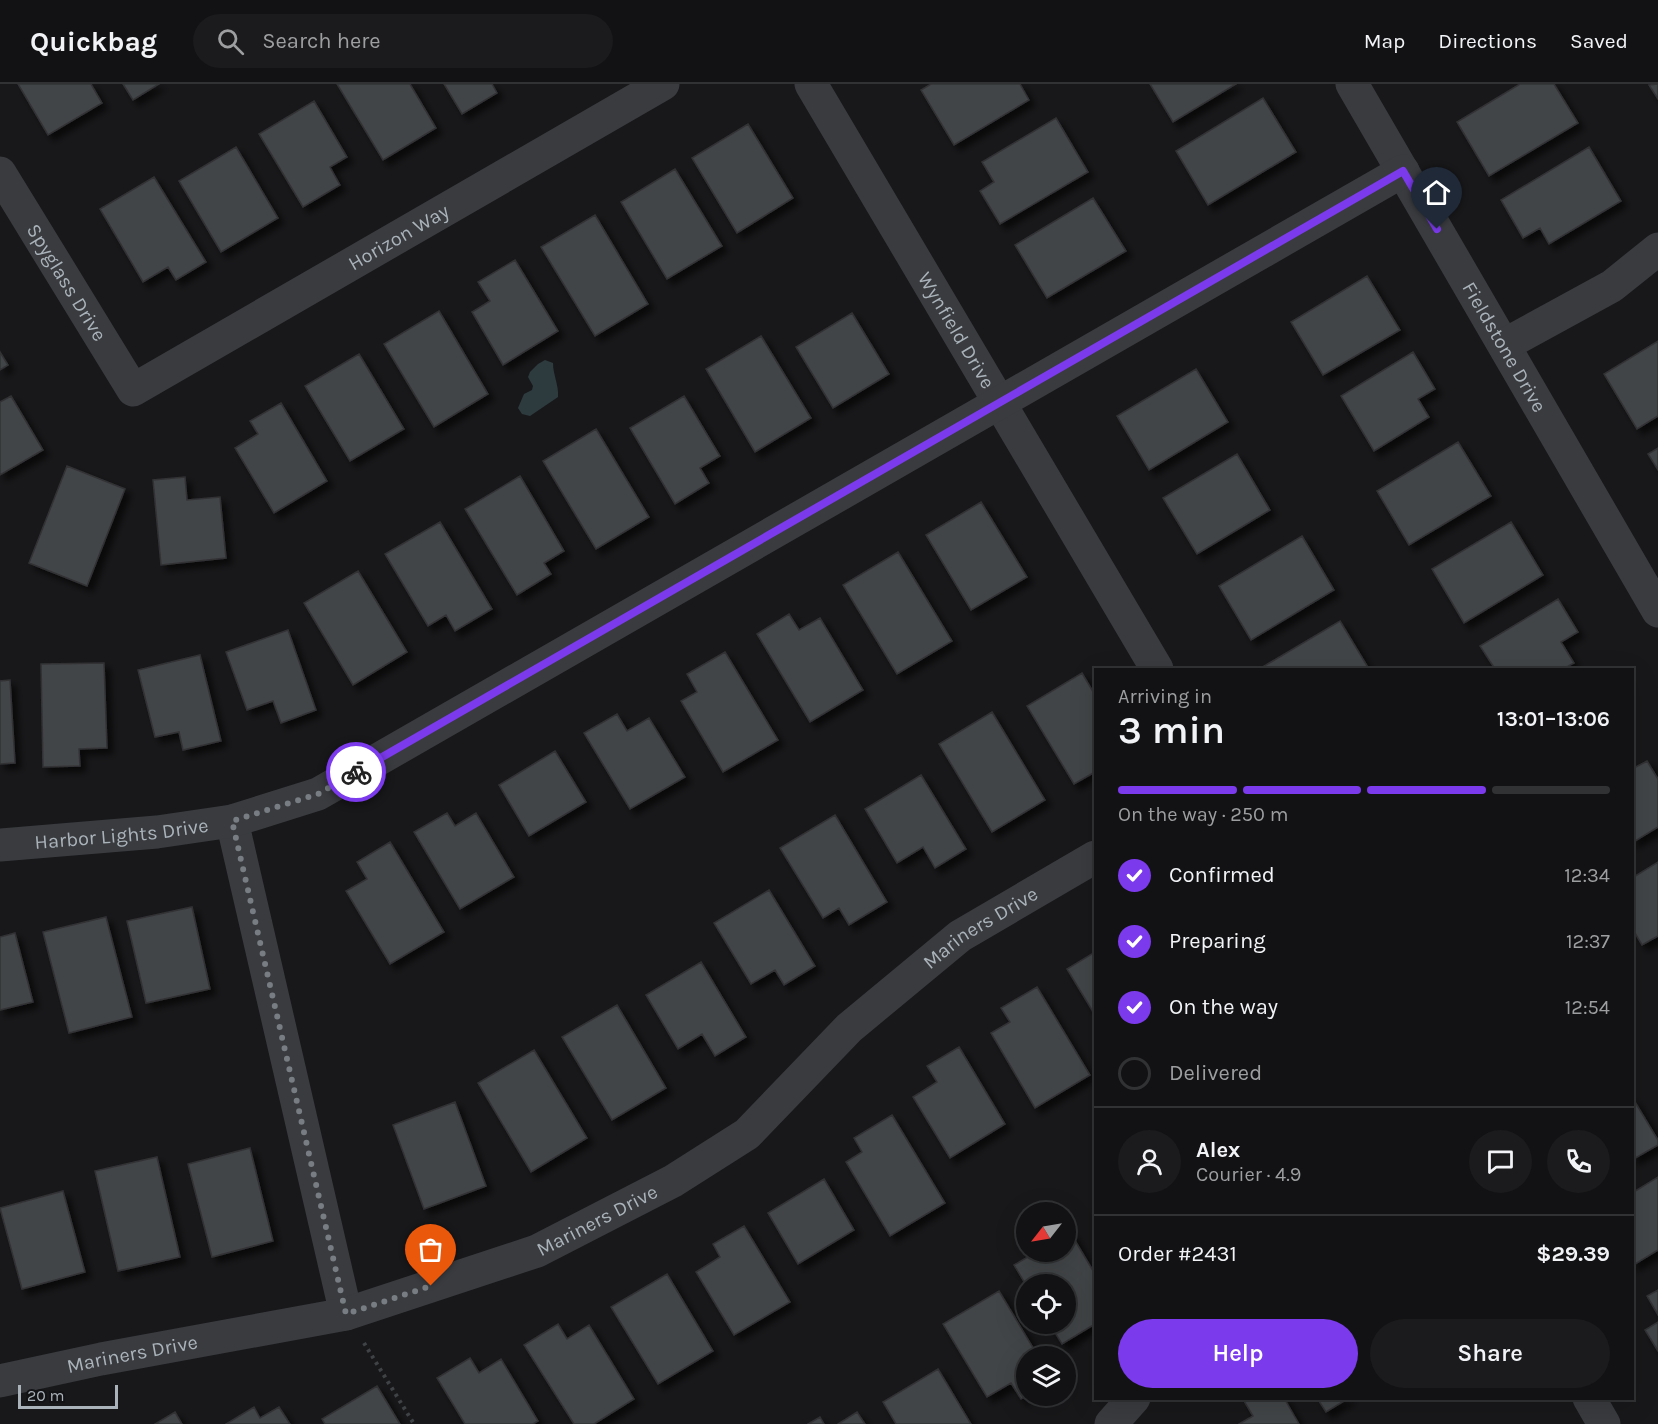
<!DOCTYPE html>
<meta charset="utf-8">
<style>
body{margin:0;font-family:Karla,sans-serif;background:#1b1b1d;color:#f1f3f6;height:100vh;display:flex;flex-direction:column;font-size:22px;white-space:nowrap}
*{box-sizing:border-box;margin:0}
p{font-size:20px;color:#9c9ea0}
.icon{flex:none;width:33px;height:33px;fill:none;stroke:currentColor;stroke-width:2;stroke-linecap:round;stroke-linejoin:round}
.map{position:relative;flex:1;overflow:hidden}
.drawer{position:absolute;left:1094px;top:584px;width:540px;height:732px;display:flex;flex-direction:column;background:#121214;border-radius:0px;box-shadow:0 6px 24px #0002,0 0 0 2px #313234}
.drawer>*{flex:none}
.needle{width:39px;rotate:239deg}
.controls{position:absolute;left:1016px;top:1118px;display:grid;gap:12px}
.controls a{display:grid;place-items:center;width:60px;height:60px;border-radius:50%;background:#121214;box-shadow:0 6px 24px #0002,0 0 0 2px #313234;font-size:30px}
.scale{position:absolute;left:18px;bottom:15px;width:100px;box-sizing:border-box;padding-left:6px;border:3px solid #aab3ba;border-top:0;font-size:16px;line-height:21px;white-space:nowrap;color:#aab3ba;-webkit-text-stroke:4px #131315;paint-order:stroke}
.pin{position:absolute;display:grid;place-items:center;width:51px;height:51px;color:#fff;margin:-62px -26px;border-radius:50% 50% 50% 0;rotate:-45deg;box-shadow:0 0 6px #0007}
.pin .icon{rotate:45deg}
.courier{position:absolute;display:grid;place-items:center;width:60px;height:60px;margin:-30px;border:4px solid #7c3aed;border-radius:50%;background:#fff;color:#222;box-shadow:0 2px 8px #0007}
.head em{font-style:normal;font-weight:600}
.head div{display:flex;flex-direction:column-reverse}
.head{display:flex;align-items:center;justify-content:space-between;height:102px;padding:0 24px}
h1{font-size:39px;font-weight:600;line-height:45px}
.bar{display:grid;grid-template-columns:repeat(4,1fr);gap:9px 6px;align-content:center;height:72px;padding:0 24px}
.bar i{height:8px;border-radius:4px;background:#313234}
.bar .active{background:#7c3aed}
.bar p{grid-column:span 4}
.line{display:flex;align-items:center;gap:15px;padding:0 24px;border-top:2px solid #313234}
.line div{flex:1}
.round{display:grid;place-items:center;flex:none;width:63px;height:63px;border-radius:32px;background:#1b1b1d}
ol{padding:0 24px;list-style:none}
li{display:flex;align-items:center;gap:18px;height:66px}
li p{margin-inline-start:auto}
li .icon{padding:6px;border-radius:50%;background:#7c3aed;color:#fff;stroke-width:4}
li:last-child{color:#9c9ea0}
li i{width:33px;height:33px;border:3px solid #313234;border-radius:50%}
.button{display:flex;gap:12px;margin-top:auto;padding:12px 24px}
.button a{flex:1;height:69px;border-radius:36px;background:#7c3aed;color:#fff;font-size:24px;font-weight:600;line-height:69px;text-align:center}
.button a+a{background:#1b1b1d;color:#f1f3f6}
header{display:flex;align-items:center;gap:36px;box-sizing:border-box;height:84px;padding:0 30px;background:#121214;border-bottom:2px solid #313234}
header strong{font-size:28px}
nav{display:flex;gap:33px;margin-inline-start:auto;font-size:21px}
.search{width:420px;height:54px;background:#1b1b1d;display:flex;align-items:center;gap:15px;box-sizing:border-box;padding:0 21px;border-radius:33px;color:#9c9ea0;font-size:22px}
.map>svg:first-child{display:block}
.water{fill:#2d3b3e}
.building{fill:#424447;stroke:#323336;stroke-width:1.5;filter:url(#shadow)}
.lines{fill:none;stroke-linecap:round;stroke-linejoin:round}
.path{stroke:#3f4346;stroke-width:4;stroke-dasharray:3 4.5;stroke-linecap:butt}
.minor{stroke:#393b3f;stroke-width:33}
.done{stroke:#777d82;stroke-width:6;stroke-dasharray:0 10.8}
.route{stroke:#7c3aed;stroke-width:8}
.labels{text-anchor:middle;stroke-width:4.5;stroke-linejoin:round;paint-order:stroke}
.street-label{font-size:20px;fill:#aab3ba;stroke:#131315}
</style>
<header>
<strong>Quickbag</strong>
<div class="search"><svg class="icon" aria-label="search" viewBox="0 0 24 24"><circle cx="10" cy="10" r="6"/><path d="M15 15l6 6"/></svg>Search here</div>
<nav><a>Map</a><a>Directions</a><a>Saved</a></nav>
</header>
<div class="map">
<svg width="1658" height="1340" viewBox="0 0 1658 1340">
<defs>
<filter id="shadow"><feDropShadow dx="5.5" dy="5.5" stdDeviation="3" flood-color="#0009"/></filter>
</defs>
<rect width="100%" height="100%" fill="#18181a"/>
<!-- water -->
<path class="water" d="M545,276L553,279C553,291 559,301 558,313L530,332L522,330L518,324L524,310L532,306L533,302L528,293L530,288L538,280Z"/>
<!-- building -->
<path class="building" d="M18,0H91L102,19L48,51Z
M123,0H159L133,16Z
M337,0H410L436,44L383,76Z
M444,0H492L497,9L462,30Z
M931,0H1020L1029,16L954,61L921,6Z
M1150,0H1236L1173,38Z
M1520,0H1554L1578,39L1489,92L1457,38Z
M1658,0V15L1649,1Z
M1263,14L1296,68L1208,121L1176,67Z
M314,17L347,73L330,83L340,101L303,123L259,50Z
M1056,34L1088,88L1000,140L980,107L994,98L982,78Z
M748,40L793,114L737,149L692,74Z
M236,63L278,134L221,168L179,97Z
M1589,63L1621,117L1549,160L1540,144L1523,154L1501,116Z
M675,85L722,162L667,195L621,118Z
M154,93L206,178L176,196L168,183L143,198L100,125Z
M1093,114L1126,167L1047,214L1015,161Z
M595,131L648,220L595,252L541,163Z
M515,176L558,247L503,281L472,228L490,217L478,198Z
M1367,192L1400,246L1323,291L1291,238Z
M439,227L488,310L434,343L384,260Z
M852,229L889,290L833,324L796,263Z
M761,252L811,334L755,368L706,285Z
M1658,257V332L1637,345L1604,290Z
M0,268L8,281L0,286Z
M1413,268L1435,305L1418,315L1429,333L1374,367L1341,312Z
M359,270L404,345L350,377L305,302Z
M1196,285L1228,338L1149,386L1117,332Z
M11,312L43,366L0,391V318Z
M684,312L720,372L700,384L709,399L675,420L630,344Z
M281,319L327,397L274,429L235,364L258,350L250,337Z
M596,345L649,433L596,465L543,377Z
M1458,358L1491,412L1409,461L1377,407Z
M1658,364V386L1648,370Z
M1237,370L1270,426L1197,470L1163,414Z
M67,382L125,405L87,502L29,479Z
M520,392L564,467L544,479L551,490L517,511L465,425Z
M185,393L187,416L220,413L226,474L161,481L153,396Z
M981,418L1027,493L971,526L926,451Z
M440,438L492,525L455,547L446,531L428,542L385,470Z
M1511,438L1543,491L1464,539L1432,485Z
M1302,452L1334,506L1251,556L1219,502Z
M898,468L952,557L897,590L843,501Z
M358,487L407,568L353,601L304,519Z
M1558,515L1578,548L1561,558L1574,579L1563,585H1495L1480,562Z
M789,530L799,546L820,534L863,606L810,638L757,550Z
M1340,537L1369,585H1262L1261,584Z
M288,546L316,626L281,639L273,617L247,626L226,568Z
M725,568L778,656L723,688L681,617L697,608L687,590Z
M200,571L221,657L183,666L179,648L155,653L138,586Z
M104,579L107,664L79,665L80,682L43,683L41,580Z
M1082,589L1095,611V688L1074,700L1027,622Z
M10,596L15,679L0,680V597Z
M992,628L1045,716L992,748L939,660Z
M617,630L627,647L649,634L685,693L630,725L584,649Z
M555,667L586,718L529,752L499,701Z
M1647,677L1658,695V743L1632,759V685Z
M921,691L966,765L935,784L923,763L897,779L865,725Z
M447,729L455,742L476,729L514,793L460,825L414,748Z
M835,731L887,818L849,841L839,824L823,834L780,764Z
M390,758L444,848L390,880L346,807L367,795L357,778Z
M1658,778V852L1642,861L1632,844V794Z
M769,806L815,882L784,901L775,886L751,900L714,839Z
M192,823L210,905L146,919L127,837Z
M106,833L132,933L69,949L43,848Z
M15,849L33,918L0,926V853Z
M1095,868V931L1067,885Z
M701,878L746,953L715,972L702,950L678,965L646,911Z
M1037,903L1090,991L1035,1024L991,949L1010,938L1001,924Z
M617,921L666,1004L612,1036L562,953Z
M959,963L1005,1040L950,1074L913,1013L937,998L927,982Z
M534,966L587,1054L531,1088L478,999Z
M1632,1013L1658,1056V1061L1632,1076Z
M455,1018L486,1102L424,1125L393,1041Z
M892,1031L945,1119L890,1152L846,1078L862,1068L854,1054Z
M250,1064L273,1157L212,1173L188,1080Z
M157,1073L180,1173L118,1187L95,1087Z
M1658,1093V1166L1632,1182V1109Z
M824,1095L854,1146L798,1180L768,1129Z
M63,1107L85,1188L22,1205L0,1124Z
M744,1142L790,1218L734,1251L696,1188L720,1173L713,1160Z
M1070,1148L1095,1190V1240L1062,1260L1049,1239H1065V1200L1026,1201L1014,1181L1038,1167H1065V1151Z
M667,1190L713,1267L658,1300L611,1223Z
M1658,1206V1231L1647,1212Z
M999,1207L1038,1272H1026L1027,1311L1021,1315L1011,1299L987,1313L943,1240Z
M1658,1238V1267L1645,1246Z
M558,1240L567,1255L589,1241L634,1315L594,1340H574L524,1261Z
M470,1274L479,1289L501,1275L538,1337L533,1340H465L437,1294Z
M938,1285L971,1340H896L883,1318Z
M377,1302L400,1340H325L322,1335Z
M1249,1314H1284L1299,1340H1239L1253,1332L1244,1317Z
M1317,1314H1349L1326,1328Z
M254,1323L260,1334L279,1323L290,1340H226Z
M175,1328L182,1340H155Z
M857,1328L865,1340H838Z
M820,1333L824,1340H808Z"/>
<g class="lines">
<!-- path -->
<path class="path" d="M364,1259L414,1340"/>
<!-- minor -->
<g class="minor">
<path id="s1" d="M811,0L1157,585"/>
<path id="s2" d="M1352,0L1658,527"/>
<path id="s3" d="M0,89L133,306L663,0"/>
<path d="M1504,261L1612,202L1658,165"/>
<path d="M232,737L346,1230"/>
<path id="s4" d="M0,761L157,748L232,737L318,710L1403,87"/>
<path id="s5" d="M0,1297L101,1275L346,1230L537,1167L673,1097L747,1050L849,944L960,852L1095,773"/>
<path d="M1589,1314L1604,1340"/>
<path d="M1111,1340L1134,1314"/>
</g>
</g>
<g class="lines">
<!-- done -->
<path class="done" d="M356,688L318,710L232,737L346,1230L431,1202"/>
<!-- route -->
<path class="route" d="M356,688L1403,87L1437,145"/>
</g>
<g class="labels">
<!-- street labels -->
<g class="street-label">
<text dy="7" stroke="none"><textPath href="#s3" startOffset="561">Horizon Way</textPath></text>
<text dy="7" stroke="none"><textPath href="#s3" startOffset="128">Spyglass Drive</textPath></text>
<text dy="7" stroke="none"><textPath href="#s1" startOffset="286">Wynfield Drive</textPath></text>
<text dy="7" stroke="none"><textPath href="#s2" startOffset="304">Fieldstone Drive</textPath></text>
<text dy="7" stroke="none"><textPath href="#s4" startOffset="122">Harbor Lights Drive</textPath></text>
<text dy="7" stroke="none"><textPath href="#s5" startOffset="1107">Mariners Drive</textPath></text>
<text dy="7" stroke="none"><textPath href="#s5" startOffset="621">Mariners Drive</textPath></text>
<text dy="7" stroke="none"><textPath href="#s5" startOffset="135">Mariners Drive</textPath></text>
</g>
</g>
</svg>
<div class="controls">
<a><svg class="needle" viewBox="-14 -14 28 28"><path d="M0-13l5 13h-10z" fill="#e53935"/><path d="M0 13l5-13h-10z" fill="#9c9ea0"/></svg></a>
<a><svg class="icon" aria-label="locate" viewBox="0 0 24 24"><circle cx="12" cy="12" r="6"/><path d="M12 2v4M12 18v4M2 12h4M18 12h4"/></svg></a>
<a><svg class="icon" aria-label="layers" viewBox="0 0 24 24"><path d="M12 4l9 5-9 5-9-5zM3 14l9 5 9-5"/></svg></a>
</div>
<div class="scale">20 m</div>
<div class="pin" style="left:431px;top:1202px;background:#ea580c"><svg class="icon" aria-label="bag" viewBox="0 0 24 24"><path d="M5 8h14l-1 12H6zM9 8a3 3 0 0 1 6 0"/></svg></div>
<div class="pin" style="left:1437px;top:145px;background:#1f2937"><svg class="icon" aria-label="home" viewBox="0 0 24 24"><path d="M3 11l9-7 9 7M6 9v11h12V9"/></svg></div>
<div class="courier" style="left:356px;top:688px"><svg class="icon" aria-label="bike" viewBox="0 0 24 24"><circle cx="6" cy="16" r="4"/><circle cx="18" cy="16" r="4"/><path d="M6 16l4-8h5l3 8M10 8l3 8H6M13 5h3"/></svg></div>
<section class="drawer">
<div class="head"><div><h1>3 min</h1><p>Arriving in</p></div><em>13:01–13:06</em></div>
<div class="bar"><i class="active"></i><i class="active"></i><i class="active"></i><i></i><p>On the way · 250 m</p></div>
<ol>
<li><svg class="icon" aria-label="check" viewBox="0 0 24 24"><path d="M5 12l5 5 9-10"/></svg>Confirmed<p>12:34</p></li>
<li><svg class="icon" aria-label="check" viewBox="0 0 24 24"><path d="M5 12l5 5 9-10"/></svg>Preparing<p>12:37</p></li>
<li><svg class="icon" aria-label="check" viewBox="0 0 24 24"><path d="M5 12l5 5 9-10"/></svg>On the way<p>12:54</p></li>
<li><i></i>Delivered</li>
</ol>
<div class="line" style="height:108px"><a class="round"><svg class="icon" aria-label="person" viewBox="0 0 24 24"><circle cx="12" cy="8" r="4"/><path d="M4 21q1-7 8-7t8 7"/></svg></a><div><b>Alex</b><p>Courier · 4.9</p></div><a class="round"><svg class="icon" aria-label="chat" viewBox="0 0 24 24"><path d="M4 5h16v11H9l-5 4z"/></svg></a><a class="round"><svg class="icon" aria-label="phone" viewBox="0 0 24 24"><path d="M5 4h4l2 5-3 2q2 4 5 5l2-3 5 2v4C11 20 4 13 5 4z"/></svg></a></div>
<div class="line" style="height:78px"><div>Order #2431</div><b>$29.39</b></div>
<div class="button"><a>Help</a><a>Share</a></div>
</section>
</div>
